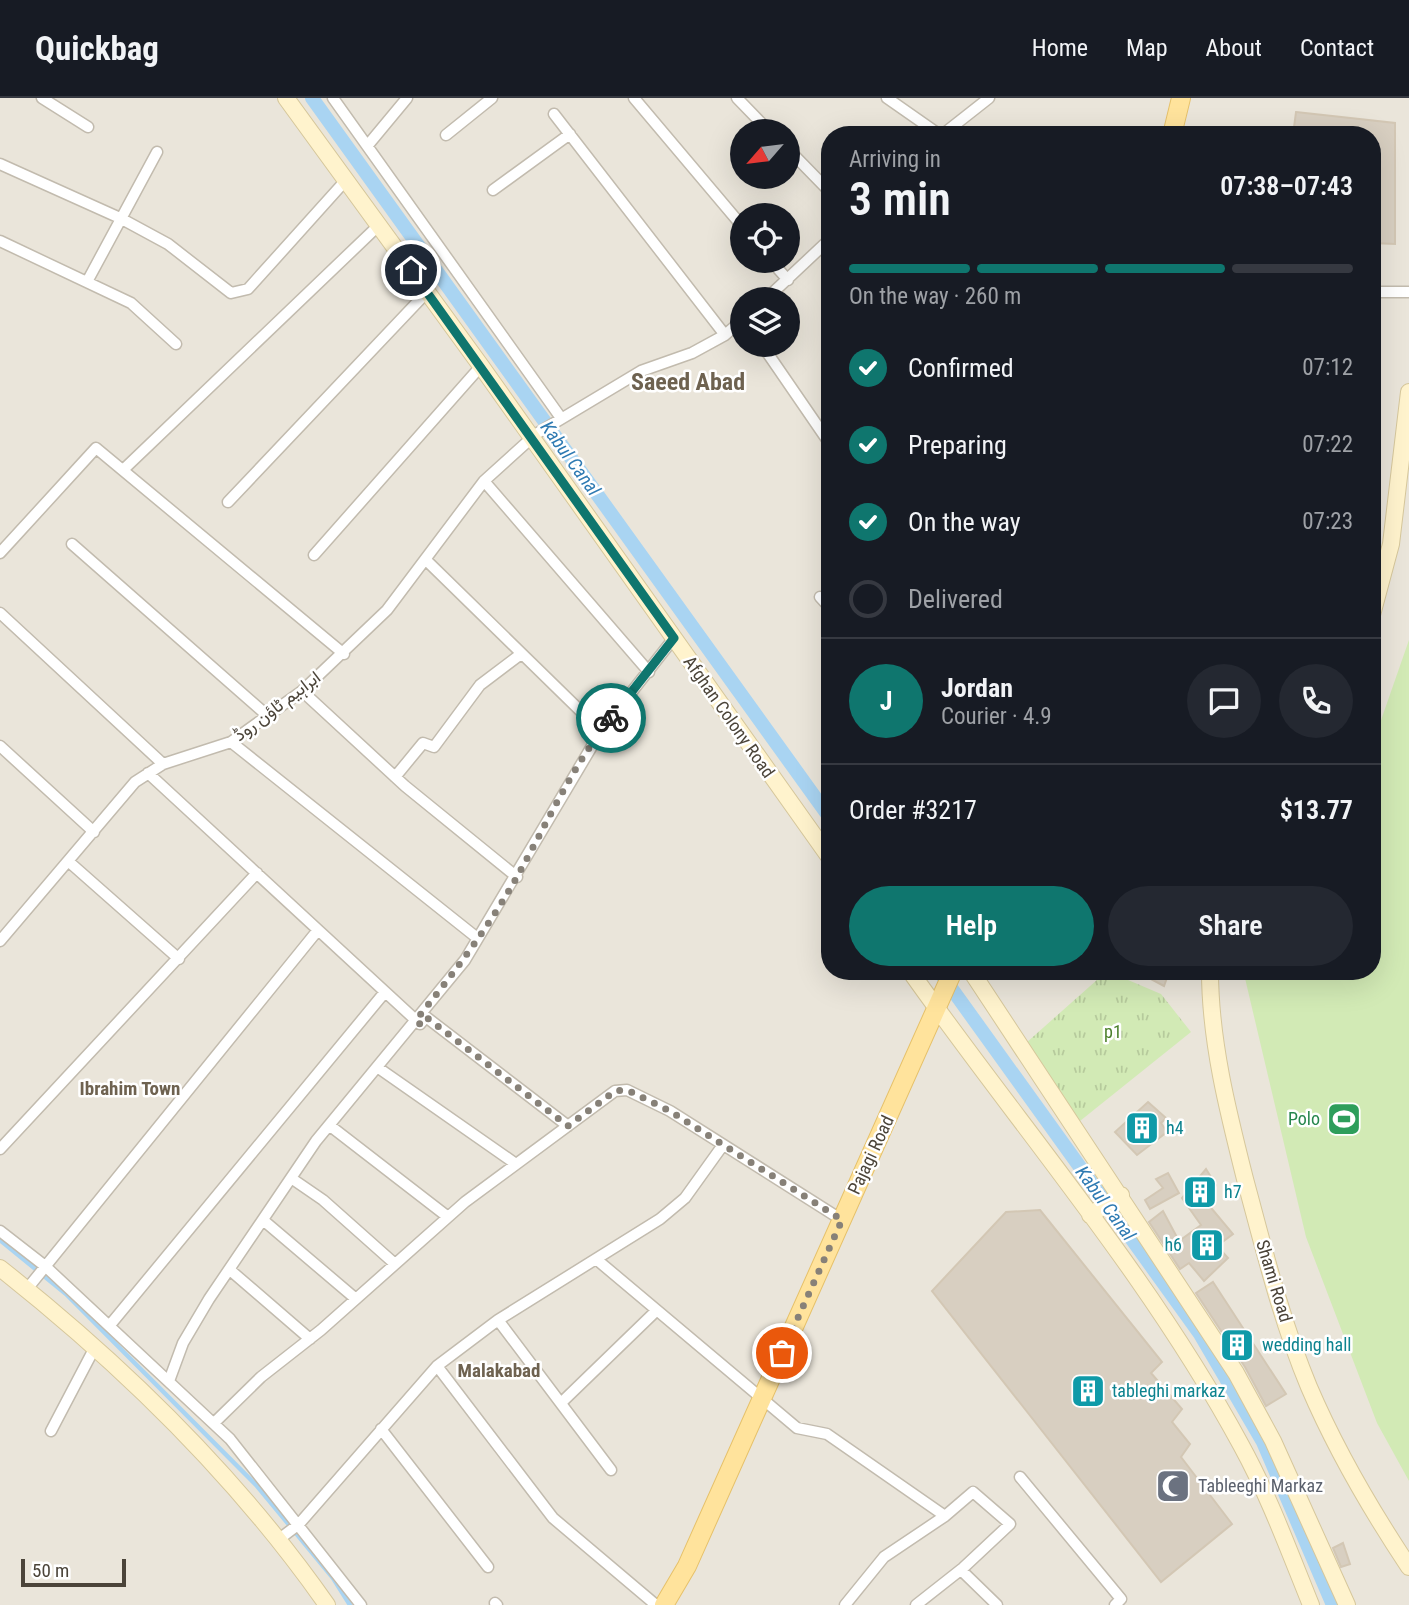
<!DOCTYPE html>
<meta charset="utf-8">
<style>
body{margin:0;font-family:"Roboto Condensed",Vazirmatn,sans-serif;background:#242831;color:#f1f3f6;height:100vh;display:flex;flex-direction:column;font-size:26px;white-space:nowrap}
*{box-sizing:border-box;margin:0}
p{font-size:23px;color:#9ea1a6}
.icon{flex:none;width:38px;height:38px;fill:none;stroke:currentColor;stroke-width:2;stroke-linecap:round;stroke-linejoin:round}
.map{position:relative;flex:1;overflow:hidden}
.panel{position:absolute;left:821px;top:28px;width:560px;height:854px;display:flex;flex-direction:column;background:#171b24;border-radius:28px;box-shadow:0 7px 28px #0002}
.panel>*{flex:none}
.needle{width:46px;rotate:242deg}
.buttons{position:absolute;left:730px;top:21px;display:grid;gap:14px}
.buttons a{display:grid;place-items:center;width:70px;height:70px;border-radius:50%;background:#171b24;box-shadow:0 7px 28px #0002;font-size:35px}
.scale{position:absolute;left:21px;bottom:18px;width:105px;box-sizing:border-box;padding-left:7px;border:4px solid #4b4439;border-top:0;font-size:19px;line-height:24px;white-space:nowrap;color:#4b4439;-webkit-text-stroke:5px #fff;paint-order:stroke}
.pin{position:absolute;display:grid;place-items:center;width:60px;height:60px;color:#fff;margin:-30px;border:4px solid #fff;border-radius:50%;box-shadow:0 2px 7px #0007}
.courier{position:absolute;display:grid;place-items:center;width:70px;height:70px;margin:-35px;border:5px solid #0f766e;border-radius:50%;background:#fff;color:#222;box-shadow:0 2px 9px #0007}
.overview em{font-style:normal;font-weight:600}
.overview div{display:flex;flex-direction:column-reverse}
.overview{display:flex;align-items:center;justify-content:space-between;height:119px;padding:0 28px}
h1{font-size:46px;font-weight:600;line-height:52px}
.bar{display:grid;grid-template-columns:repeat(4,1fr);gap:10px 7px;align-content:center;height:84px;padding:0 28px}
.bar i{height:9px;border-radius:5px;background:#363941}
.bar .selected{background:#0f766e}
.bar p{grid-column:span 4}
.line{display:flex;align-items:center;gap:18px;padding:0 28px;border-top:2px solid #363941}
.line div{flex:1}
.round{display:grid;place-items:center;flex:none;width:74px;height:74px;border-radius:37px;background:#242831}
ol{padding:0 28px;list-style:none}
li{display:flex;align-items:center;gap:21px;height:77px}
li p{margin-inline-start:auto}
li .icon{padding:7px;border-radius:50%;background:#0f766e;color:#fff;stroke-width:4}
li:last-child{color:#9ea1a6}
li i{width:38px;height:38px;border:4px solid #363941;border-radius:50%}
.cta{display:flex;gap:14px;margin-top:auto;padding:14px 28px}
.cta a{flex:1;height:80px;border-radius:42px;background:#0f766e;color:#fff;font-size:28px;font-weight:600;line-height:80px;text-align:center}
.cta a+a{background:#242831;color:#f1f3f6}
header{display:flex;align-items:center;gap:42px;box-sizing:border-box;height:98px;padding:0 35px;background:#171b24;border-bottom:2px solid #363941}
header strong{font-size:33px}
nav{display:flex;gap:38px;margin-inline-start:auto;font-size:24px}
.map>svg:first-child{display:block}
.residential{fill:#eae5da;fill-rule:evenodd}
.grass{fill:#d2eab5}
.park{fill:url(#park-tufts)}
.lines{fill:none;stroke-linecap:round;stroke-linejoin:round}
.stream{stroke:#a9d4f2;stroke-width:4.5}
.canal{stroke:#a9d4f2;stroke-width:14}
.building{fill:#d8cfc1;stroke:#d3c7b4;stroke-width:2}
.street-casing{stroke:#c2bbae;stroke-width:13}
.secondary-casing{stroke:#d6c79b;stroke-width:18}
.primary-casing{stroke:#e6c16a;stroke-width:20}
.street{stroke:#fff;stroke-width:10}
.secondary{stroke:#fff3cd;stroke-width:16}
.primary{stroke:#ffe39c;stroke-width:18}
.done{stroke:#878178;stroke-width:7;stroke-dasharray:0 12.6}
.route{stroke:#0f766e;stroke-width:9}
.labels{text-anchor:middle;stroke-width:5;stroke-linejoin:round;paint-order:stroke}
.street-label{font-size:18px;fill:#4b4439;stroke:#fff}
.park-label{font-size:18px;fill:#4a7f2a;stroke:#fff}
.leisure-label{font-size:18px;fill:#27864d;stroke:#fff;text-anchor:end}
.culture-label{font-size:18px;fill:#0d838f;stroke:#fff;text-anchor:start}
.worship-label{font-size:18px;fill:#5b616d;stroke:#fff;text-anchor:start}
.water-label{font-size:19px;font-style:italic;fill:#2e7ab2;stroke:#fff}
.neighbourhood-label{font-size:19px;font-weight:bold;fill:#6e6250;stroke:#fff}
.district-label{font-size:24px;font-weight:bold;fill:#6e6250;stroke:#fff}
</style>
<header>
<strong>Quickbag</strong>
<nav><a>Home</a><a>Map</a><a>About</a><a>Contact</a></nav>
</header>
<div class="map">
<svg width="1409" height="1507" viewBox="0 0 1409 1507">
<defs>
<pattern id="park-tufts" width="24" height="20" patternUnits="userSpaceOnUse" patternTransform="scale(1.75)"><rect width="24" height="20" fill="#d2eab5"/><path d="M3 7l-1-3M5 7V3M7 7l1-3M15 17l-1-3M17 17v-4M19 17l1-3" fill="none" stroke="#b6ca9c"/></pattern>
</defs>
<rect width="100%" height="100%" fill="#f6f3ec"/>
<!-- residential -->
<path class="residential" d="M0,0H1409V1507H0ZM742,33H788V79H742ZM830,37H1372V873H830ZM742,117H788V163H742ZM742,201H788V247H742Z"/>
<!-- grass -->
<path class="grass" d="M1409,542V1383L1377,1325L1306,1139L1244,876L1246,873H1372V648Z"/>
<!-- park -->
<path class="park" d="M1107,873L1161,896L1191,934L1080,1023L1026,945Z"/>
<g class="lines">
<!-- stream -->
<path class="stream" d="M0,1142L66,1196L257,1388L333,1480L350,1507"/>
<!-- canal -->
<path class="canal" d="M312,0L830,720
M939,873L1200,1236L1263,1344L1333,1507"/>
</g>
<!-- building -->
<path class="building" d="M1296,14L1395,25V146L1372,145V37H1293Z
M1136,873H1160L1168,877L1164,888Z
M1148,1004L1166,1020L1161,1025L1167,1034L1137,1057L1115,1034Z
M1206,1071L1216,1087L1207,1105L1233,1136L1217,1148L1228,1160L1204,1183L1189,1165L1180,1171L1149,1124L1163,1113L1179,1143L1201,1127L1182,1100Z
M1168,1075L1179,1095L1150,1111L1145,1102L1163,1090L1156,1081Z
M1040,1112L1162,1264L1151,1275L1182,1311L1172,1324L1190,1346L1181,1359L1232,1426L1161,1484L932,1193L1006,1114Z
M1213,1184L1286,1296L1266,1308L1245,1269L1196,1195Z
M1343,1445L1350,1466L1341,1469L1333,1450Z"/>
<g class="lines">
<!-- street casing -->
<g class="street-casing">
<path id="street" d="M42,0L88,29
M333,0L561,320
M634,0L742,128
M737,0L769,33
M887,0L940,37
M554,16L725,237
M446,37L492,0
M942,37L989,0
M368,47L407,0
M788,51L830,94
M0,66L120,120L168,146L231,195L248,191L346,82
M493,92L570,36
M0,143L131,205L176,246
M771,163L788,182
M88,182L157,54
M1372,194H1409
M766,201L830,141
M762,247L830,346
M124,371L378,128
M484,383L649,574
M228,404L427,194
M72,446L269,619
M0,455L96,350L344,556
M314,457L481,268
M426,462L601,633
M820,499L830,510
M0,515L163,666
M302,593L405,688L517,779
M231,644L476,839
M0,648L94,734
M148,675L420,926L426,919L568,1028
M395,679L423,645L434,649L480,587L521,556
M68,763L179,861
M0,843L135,684L163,666L231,644L302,593L387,512L484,383L536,336L641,273L692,255L725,237L742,222
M377,969L516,1066
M329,1027L448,1119
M0,1051L257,775
M291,1080L323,1102L395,1166
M263,1122L356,1201
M0,1133L45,1168L230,1341L361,1507
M596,1161L797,1330L827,1336L945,1418L973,1394L1010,1426L963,1470L916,1507
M230,1172L310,1241
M27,1191L318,832
M498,1222L611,1372
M110,1227L385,894
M437,1268L553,1420L656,1507
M169,1283L183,1245L209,1201L316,1043L465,862L601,633L674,540
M562,1304L656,1213
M214,1325L261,1279L321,1232L465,1104L615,993L627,992L670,1013L842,1122
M381,1331L488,1469
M51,1333L94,1251
M1020,1379L1121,1501L1115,1507
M278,1442L299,1426L437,1268L498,1222L660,1121L685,1100L723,1047
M961,1472L997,1507
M495,1505L497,1507
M845,1507L884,1459L945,1418"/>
</g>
<!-- secondary casing -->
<g class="secondary-casing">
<path id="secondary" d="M286,0L481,268L830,760
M1372,517L1391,446L1409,294
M910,873C1021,1030 1149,1177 1241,1347C1269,1398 1289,1453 1311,1507
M971,873L1236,1275L1273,1343L1347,1507
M1210,873C1210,943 1228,1014 1245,1081C1264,1151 1281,1222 1309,1289C1336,1352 1371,1412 1409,1469
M1090,1117L1121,1097
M0,1170C124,1268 236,1377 327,1507"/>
</g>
<!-- primary casing -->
<g class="primary-casing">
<path id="primary" d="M1172,37L1181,0
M664,1507L687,1468L953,873"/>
</g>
<!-- street -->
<use href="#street" class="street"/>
<!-- secondary -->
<use href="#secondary" class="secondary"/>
<!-- primary -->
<use href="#primary" class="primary"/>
</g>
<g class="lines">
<!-- done -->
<path class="done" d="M611,620C573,667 547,725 518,777C489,829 453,876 416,922L420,926L426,919L568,1028L615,993L627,992L670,1013L842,1122L782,1255"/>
<!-- route -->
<path class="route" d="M411,172L674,540L611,620"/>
</g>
<!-- icons -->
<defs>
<g id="stadium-square" transform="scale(1.75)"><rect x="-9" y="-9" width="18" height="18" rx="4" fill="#2e9e5b" stroke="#fff"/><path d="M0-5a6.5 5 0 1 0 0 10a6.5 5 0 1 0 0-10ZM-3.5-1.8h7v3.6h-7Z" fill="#fff"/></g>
<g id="building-square" transform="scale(1.75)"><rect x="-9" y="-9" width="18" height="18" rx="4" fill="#0f9aa8" stroke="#fff"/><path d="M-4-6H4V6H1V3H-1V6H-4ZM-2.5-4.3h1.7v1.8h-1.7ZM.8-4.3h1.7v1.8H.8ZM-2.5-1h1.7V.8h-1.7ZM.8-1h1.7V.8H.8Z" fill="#fff"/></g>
<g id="mosque-square" transform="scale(1.75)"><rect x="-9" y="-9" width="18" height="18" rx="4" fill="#6b7280" stroke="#fff"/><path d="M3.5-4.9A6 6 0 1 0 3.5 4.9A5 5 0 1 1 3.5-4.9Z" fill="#fff"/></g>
</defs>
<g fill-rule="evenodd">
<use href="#stadium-square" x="1344" y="1021"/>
<use href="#building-square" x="1142" y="1030"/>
<use href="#building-square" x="1200" y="1094"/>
<use href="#building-square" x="1207" y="1147"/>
<use href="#building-square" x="1237" y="1247"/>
<use href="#building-square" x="1088" y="1293"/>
<use href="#mosque-square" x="1173" y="1388"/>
</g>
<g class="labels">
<!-- street labels -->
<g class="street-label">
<text transform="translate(277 608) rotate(-37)" y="6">ابراہیم ٹاؤن روڈ</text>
<text transform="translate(729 619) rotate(55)" y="6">Afghan Colony Road</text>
<text transform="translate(871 1057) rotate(-65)" y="6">Pajagi Road</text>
<text transform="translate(1274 1183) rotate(73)" y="6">Shami Road</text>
</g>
<!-- park labels -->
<g class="park-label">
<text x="1113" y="940">p1</text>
</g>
<!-- leisure labels -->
<g class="leisure-label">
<text x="1320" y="1027">Polo</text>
</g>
<!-- culture labels -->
<g class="culture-label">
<text x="1166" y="1036">h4</text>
<text x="1224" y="1100">h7</text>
<text x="1182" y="1153" text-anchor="end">h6</text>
<text x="1262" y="1253">wedding hall</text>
<text x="1112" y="1299">tableghi markaz</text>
</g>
<!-- worship labels -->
<g class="worship-label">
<text x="1198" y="1394">Tableeghi Markaz</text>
</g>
<!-- water labels -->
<g class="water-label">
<text transform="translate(571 360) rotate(54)" y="7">Kabul Canal</text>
<text transform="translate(1106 1105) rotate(54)" y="7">Kabul Canal</text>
</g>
<!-- neighbourhood labels -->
<g class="neighbourhood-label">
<text x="130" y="997">Ibrahim Town</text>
<text x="499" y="1279">Malakabad</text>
</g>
<!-- district labels -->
<g class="district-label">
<text x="688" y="292">Saeed Abad</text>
</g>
</g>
</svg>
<div class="buttons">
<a><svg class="needle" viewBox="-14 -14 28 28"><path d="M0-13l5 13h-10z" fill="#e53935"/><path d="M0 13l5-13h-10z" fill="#9ea1a6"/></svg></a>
<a><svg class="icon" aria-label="locate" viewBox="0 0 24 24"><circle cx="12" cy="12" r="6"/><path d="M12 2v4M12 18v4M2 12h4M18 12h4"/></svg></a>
<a><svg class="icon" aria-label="layers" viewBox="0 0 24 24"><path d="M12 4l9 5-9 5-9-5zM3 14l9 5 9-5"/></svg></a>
</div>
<div class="scale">50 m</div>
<div class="pin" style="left:782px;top:1255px;background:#ea580c"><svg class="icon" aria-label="bag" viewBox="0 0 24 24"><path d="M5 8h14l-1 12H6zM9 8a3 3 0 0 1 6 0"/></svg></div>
<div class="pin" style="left:411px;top:172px;background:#1f2937"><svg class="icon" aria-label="home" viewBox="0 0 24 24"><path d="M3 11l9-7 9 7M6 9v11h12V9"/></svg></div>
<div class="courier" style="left:611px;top:620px"><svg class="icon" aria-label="bike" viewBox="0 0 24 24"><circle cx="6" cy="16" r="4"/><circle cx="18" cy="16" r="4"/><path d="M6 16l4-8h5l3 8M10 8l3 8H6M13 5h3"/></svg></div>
<section class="panel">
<div class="overview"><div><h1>3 min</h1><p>Arriving in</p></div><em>07:38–07:43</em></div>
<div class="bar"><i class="selected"></i><i class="selected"></i><i class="selected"></i><i></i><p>On the way · 260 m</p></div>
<ol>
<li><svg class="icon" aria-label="check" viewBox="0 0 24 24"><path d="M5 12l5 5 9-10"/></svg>Confirmed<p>07:12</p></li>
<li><svg class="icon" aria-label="check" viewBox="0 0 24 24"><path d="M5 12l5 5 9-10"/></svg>Preparing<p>07:22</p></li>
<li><svg class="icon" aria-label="check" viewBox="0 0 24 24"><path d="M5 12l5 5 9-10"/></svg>On the way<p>07:23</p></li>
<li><i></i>Delivered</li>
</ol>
<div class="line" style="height:126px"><b class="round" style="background:#0f766e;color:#fff">J</b><div><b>Jordan</b><p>Courier · 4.9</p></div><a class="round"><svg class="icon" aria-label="chat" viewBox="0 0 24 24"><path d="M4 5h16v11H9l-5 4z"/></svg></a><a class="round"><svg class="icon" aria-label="phone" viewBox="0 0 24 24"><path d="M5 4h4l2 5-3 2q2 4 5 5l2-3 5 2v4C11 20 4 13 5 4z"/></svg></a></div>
<div class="line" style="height:91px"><div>Order #3217</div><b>$13.77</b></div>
<div class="cta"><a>Help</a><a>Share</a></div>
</section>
</div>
